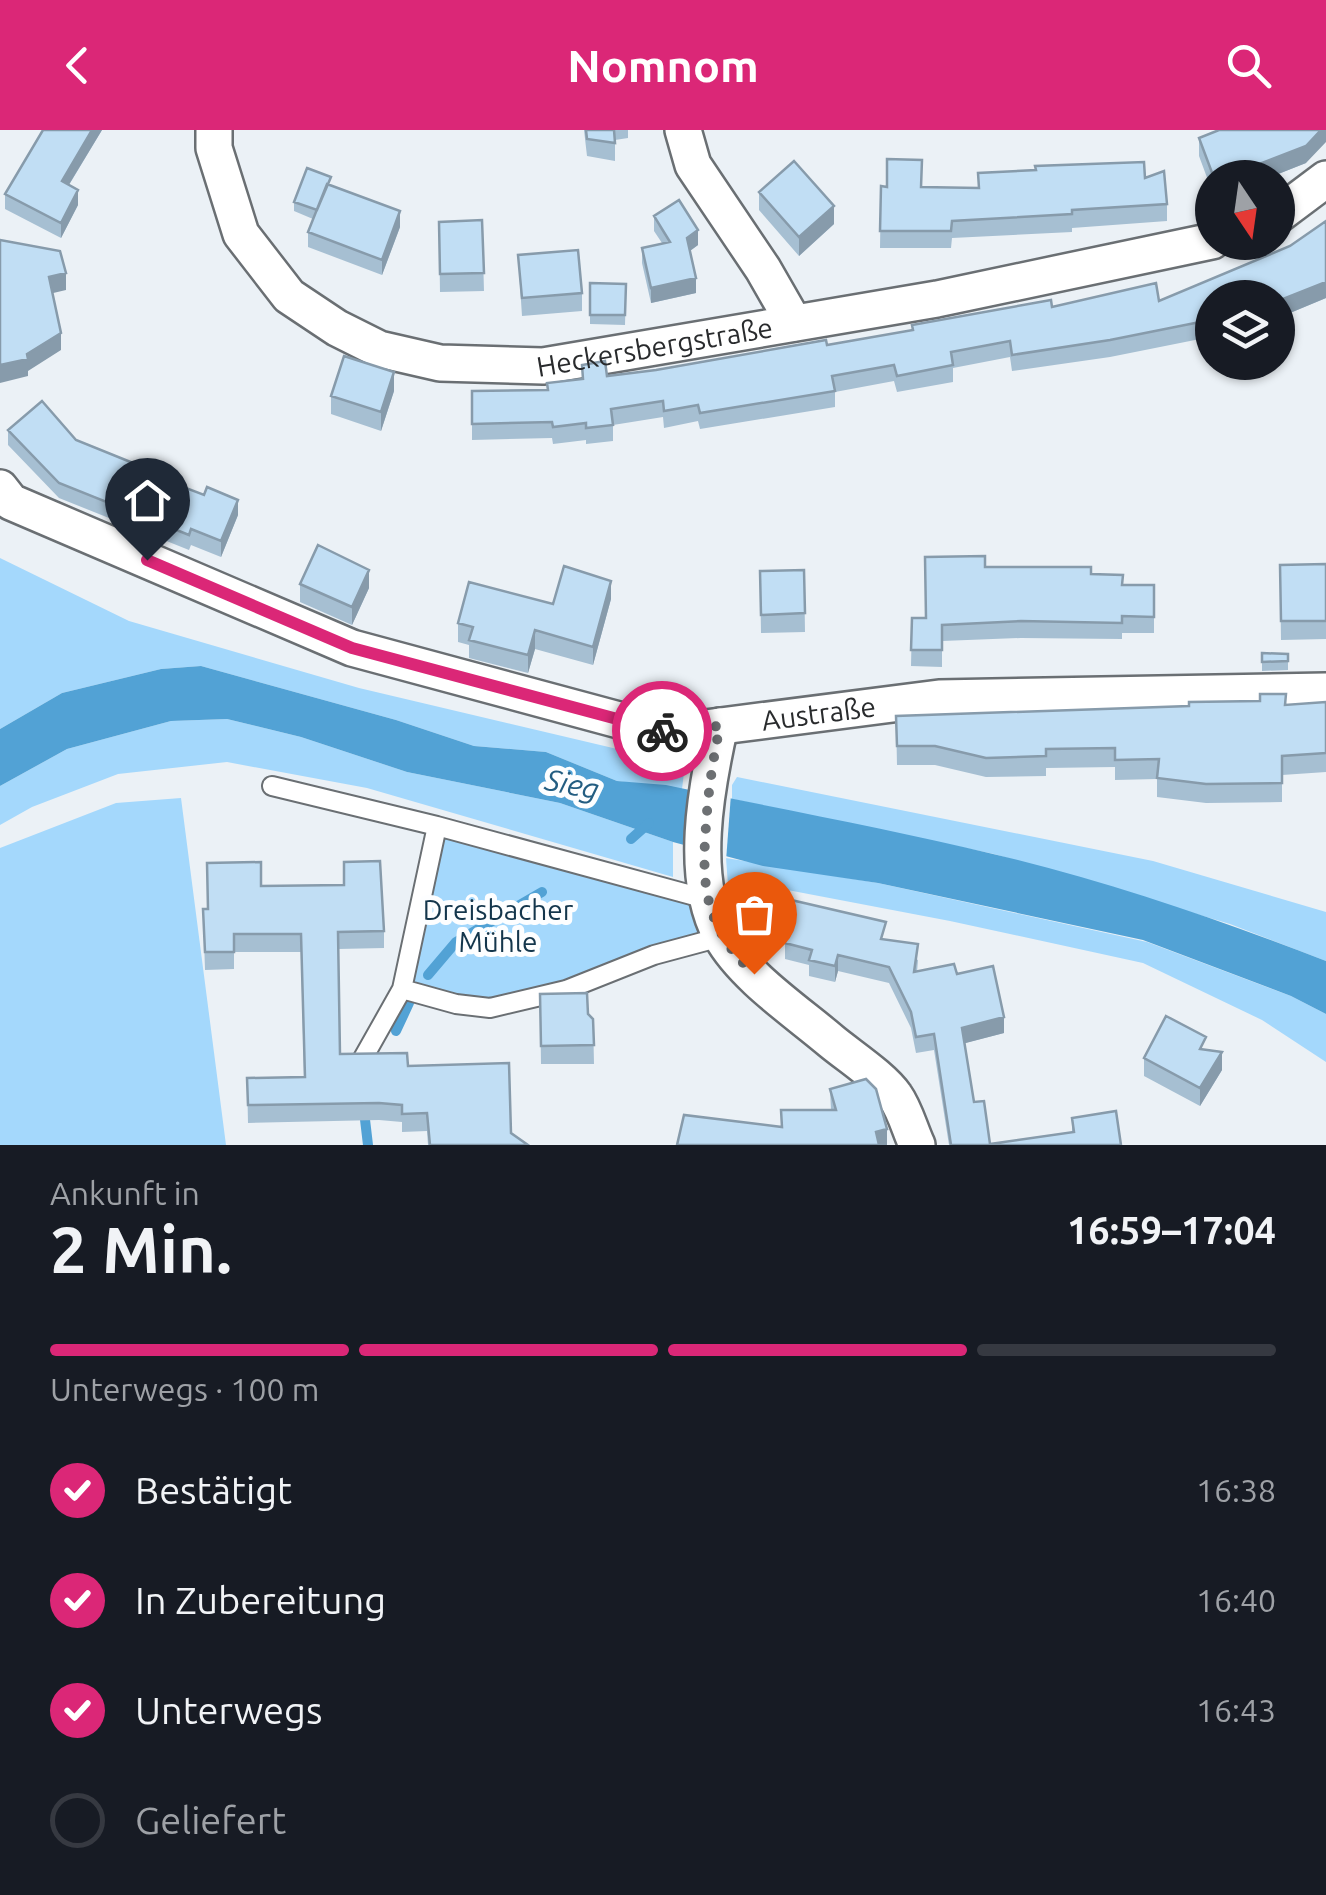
<!DOCTYPE html>
<html lang="de">
<meta charset="utf-8">
<style>
body{margin:0;font-family:Ubuntu,sans-serif;background:#242831;color:#f1f3f6;height:100vh;display:flex;flex-direction:column;font-size:38px;white-space:nowrap}
*{box-sizing:border-box;margin:0}
p{font-size:32px;color:#9ea1a6}
.icon{flex:none;width:55px;height:55px;fill:none;stroke:currentColor;stroke-width:2;stroke-linecap:round;stroke-linejoin:round}
.map{position:relative;height:1015px;overflow:hidden}
.drawer{display:flex;flex-direction:column;background:#171b24;flex:1}
.drawer>*{flex:none}
.needle{width:65px;rotate:167deg}
.controls{position:absolute;left:1195px;top:30px;display:grid;gap:20px}
.controls a{display:grid;place-items:center;width:100px;height:100px;border-radius:50%;background:#171b24;box-shadow:0 2px 8px #0004;font-size:50px}
.pin{position:absolute;display:grid;place-items:center;width:85px;height:85px;color:#fff;margin:-102px -42px;border-radius:50% 50% 50% 0;rotate:-45deg;box-shadow:0 0 10px #0007}
.pin .icon{rotate:45deg}
.courier{position:absolute;display:grid;place-items:center;width:100px;height:100px;margin:-50px;border:8px solid #db2777;border-radius:50%;background:#fff;color:#222;box-shadow:0 2px 12px #0007}
.summary em{font-style:normal;font-weight:700}
.summary div{display:flex;flex-direction:column-reverse}
.summary{display:flex;align-items:center;justify-content:space-between;height:170px;padding:0 50px}
h1{font-size:65px;font-weight:700;line-height:75px}
.bar{display:grid;grid-template-columns:repeat(4,1fr);gap:15px 10px;align-content:center;height:120px;padding:0 50px}
.bar i{height:12px;border-radius:8px;background:#363941}
.bar .active{background:#db2777}
.bar p{grid-column:span 4}
ol{padding:0 50px;list-style:none}
li{display:flex;align-items:center;gap:30px;height:110px}
li p{margin-inline-start:auto}
li .icon{padding:10px;border-radius:50%;background:#db2777;color:#fff;stroke-width:4}
li:last-child{color:#9ea1a6}
li i{width:55px;height:55px;border:5px solid #363941;border-radius:50%}
header{display:flex;justify-content:space-between;align-items:center;height:130px;padding:0 50px;background:#db2777;color:#fff;font-size:45px;font-weight:700}
.map>svg:first-child{display:block}
.green{fill:#a4d8fc}
.water{fill:#52a2d5}
.pier{fill:#ebf1f6}
.lines{fill:none;stroke-linecap:round;stroke-linejoin:round}
.stream{stroke:#52a2d5;stroke-width:10}
.service-casing{stroke:#6a6f73;stroke-width:22}
.minor-casing{stroke:#6a6f73;stroke-width:40}
.service{stroke:#fff;stroke-width:18}
.minor{stroke:#fff;stroke-width:35}
.wall{fill:#a6bfd2}
.shaded-wall{fill:#879bab}
.building{fill:#c1def4;stroke:#879bab;stroke-width:2.5}
.done{stroke:#6d7073;stroke-width:10;stroke-dasharray:0 18}
.route{stroke:#db2777;stroke-width:12}
.labels{text-anchor:middle;stroke-width:10;stroke-linejoin:round;paint-order:stroke}
.street-label{font-size:28px;fill:#292b2d;stroke:#fdfeff}
.park-label{font-size:28px;fill:#14364c;stroke:#fdfeff}
.water-label{font-size:30px;font-style:italic;fill:#235d81;stroke:#fdfeff}
</style>
<header><svg class="icon" aria-label="back" viewBox="0 0 24 24"><path d="M15 5l-7 7 7 7"/></svg>Nomnom<svg class="icon" aria-label="search" viewBox="0 0 24 24"><circle cx="10" cy="10" r="6"/><path d="M15 15l6 6"/></svg></header>
<div class="map">
<svg width="1326" height="1015" viewBox="0 0 1326 1015">
<rect width="100%" height="100%" fill="#ebf1f6"/>
<!-- green -->
<path class="green" d="M0,428L129,491L359,558L685,635L682,659L617,651L546,622L474,616L396,590L201,536L161,539L62,563L0,599Z
M227,589L301,607L407,642L560,673L673,712V747L367,658L227,632L118,644L32,677L0,695V656L67,619L171,591Z
M737,647L1153,731L1326,782V831L1230,794L994,724L732,669V655Z
M181,668L226,1015H0V718L116,673Z
M437,696L706,769L721,807L490,878L402,859Z
M726,728L878,753L1147,812L1291,866L1326,884V932L1262,890L1143,833L950,791L777,758L728,755Z"/>
<!-- water -->
<path class="water" d="M201,536L396,590L474,616L546,622L617,651L666,655C775,678 885,698 993,724C1107,751 1217,789 1326,831V884L1291,866L1143,810L878,753L763,736L673,712L560,673L407,642L301,607L227,589L171,591L67,619L0,656V599L62,563L161,539Z"/>
<!-- pier -->
<path class="pier" d="M690,655L731,664L726,731L685,720Z"/>
<g class="lines">
<!-- stream -->
<path class="stream" d="M631,709L649,693
M428,845L456,812L542,762
M396,901L409,873
M364,981L368,1015"/>
<!-- service casing -->
<g class="service-casing">
<path id="service" d="M272,656L437,696L706,769
M402,859L456,874L490,878L566,860L654,825L721,807
M362,930L402,859L437,696"/>
</g>
<!-- minor casing -->
<g class="minor-casing">
<g id="minor">
<path id="s1" d="M214,0V18L241,104L289,166L337,198L379,219L440,233L543,236L937,169L1212,111"/>
<path d="M683,0L693,35L763,139L794,193"/>
<path d="M1278,85L1326,49"/>
<path id="s2" d="M0,358L11,372L352,518L667,603L939,568L1326,561"/>
<path d="M720,596C706,658 689,747 721,806C743,846 797,882 831,911C849,926 883,948 895,966C905,980 910,1000 917,1015"/>
</g>
</g>
<!-- service -->
<use href="#service" class="service"/>
<!-- minor -->
<use href="#minor" class="minor"/>
</g>
<!-- wall -->
<path class="wall" d="M43,0H102L69,55L78,75L61,108L5,79V64Z
M584,0H628V8L615,10V31L587,26Z
M1199,8L1306,33L1268,48H1212V61L1199,26Z
M978,43L1145,48L1167,74V91L1072,98V102L952,108L951,118H880L881,56L978,58Z
M331,56L400,97L382,145L308,117V102L313,89L294,81V72Z
M759,62L834,94L799,126L759,80Z
M654,86L698,115L690,121L696,163L651,173L642,133V118L662,113L654,101Z
M482,90L484,161L440,162L439,92Z
M1326,91V168L1278,188V168H1212V214H1211L1210,207L1110,227L1012,241L1010,227L953,238V252L897,262L894,251L835,262V277L700,299L698,291L664,298L663,287L613,295V311L586,314V310L553,314L552,308L472,310V261L547,260V253L582,249V235L605,231L607,246L656,240L826,210L827,215L850,211L912,200V195L1051,170L1052,177L1156,153L1159,171L1290,116Z
M518,125L582,163V181L522,186Z
M590,153L626,154L625,195L590,194Z
M394,261L381,301L331,284V266Z
M8,300L76,310L133,338L238,385L221,427L191,415L189,420L59,368L8,315Z
M1326,434V509L1281,510L1280,435Z
M985,437L1091,444L1122,455H1154V503H1122V509L1021,508L942,511V537L911,536L912,488H926Z
M804,440L805,502L761,503L760,441Z
M300,454L369,458L352,495L300,472Z
M611,469L593,535L535,519L528,543L469,528V515L458,512V493L553,474Z
M1262,523L1288,524V540L1262,541Z
M1326,572V642L1282,645V672L1206,673L1157,667V649L1115,650V637L1046,638V646L986,647L935,635H897L896,586L1286,575Z
M261,756L384,801V818L338,819L340,924L408,936L528,1015H428L427,1001L402,1002V992L379,990L248,993L247,948L304,947L301,822H234V839L205,840L203,779H208Z
M772,796L886,810L918,830L917,842L957,844L1004,903L965,913L974,972L990,1014L1072,1002V988L1121,1015H949L934,920L916,923L911,898L889,853L838,841L835,852L809,846V835L785,829V814L772,812Z
M540,864L588,884L593,889L594,934H541Z
M1206,920L1222,940L1200,976L1144,946V928Z
M830,959L887,1015L781,997V980H831Z"/>
<!-- shaded-wall -->
<path class="shaded-wall" d="M92,0H102L62,66V51Z
M1321,0H1326V12L1306,33L1268,48H1223Z
M78,60V75L61,108V93Z
M834,76V94L799,126V107Z
M400,81V97L382,145V130Z
M698,100V115L687,123V108Z
M66,143V160L49,164V147Z
M696,148V163L651,173V158Z
M1326,152V168L1278,188V171Z
M61,203V220L28,241V246L0,253V235L27,224Z
M394,242V261L381,301V282Z
M238,370V385L221,427V411Z
M369,440V458L352,495V477Z
M611,451V469L593,535V517Z
M535,500V519L528,543V525Z
M838,825V841L835,852V836Z
M1004,887V903L962,914V898Z
M1222,922V940L1200,976V958Z
M887,999V1015H876V1002Z"/>
<!-- building -->
<path class="building" d="M43,0H92L62,51L78,60L61,93L5,64Z
M586,0H614L615,13L587,9Z
M1219,0H1321L1306,16L1223,48H1214L1199,8Z
M887,29L922,30L921,57L979,58L978,43L1036,40L1035,36L1144,32L1145,48L1164,41L1167,74L1072,80V84L952,91L951,101H880L881,56L887,57Z
M794,31L834,76L799,107L759,62Z
M307,38L331,47L317,80L294,72Z
M327,54L400,81L382,130L308,102Z
M679,70L698,100L687,108L696,148L651,158L642,118L670,112L654,86Z
M482,90L484,143L440,144L439,92Z
M1326,91V152L1278,171V168H1212V197L1211,198L1210,190L1110,210L1012,225L1010,211L951,222L953,235L897,246L894,235L832,246L835,261L700,283L698,275L664,281L663,271L611,279L613,295L586,298V293L553,297L552,292L472,294V261L548,260L547,253L583,249L582,235L605,231L607,246L656,240L826,210L827,215L850,211L913,200L912,195L1051,170L1052,177L1156,153L1159,171L1290,116Z
M0,110L60,121L66,143L49,147L61,203L27,224L28,229L0,235Z
M578,120L582,163L522,168L518,125Z
M590,153L626,154L625,185H590Z
M344,226L394,242L381,282L331,266Z
M42,271L76,310L133,333L131,337L204,365L207,357L238,370L221,411L191,399L189,405L59,353L8,300Z
M318,415L369,440L352,477L300,454Z
M985,426V437H1091V444L1123,445L1122,455H1154V487L1122,486V493L1021,491L942,495V520H911L912,488H926L925,427Z
M1326,434V491H1281L1280,435Z
M564,436L611,451L593,517L535,500L528,525L469,510L473,497L458,493L469,452L553,474Z
M804,440L805,483L761,485L760,441Z
M1262,523L1288,524V531L1262,532Z
M1260,564H1286L1285,575L1326,572V623L1282,626V653L1206,654L1157,648L1159,629L1115,630V618L1046,619V626L986,628L935,616H897L896,586L1189,576V572L1260,571Z
M380,731L384,801L338,802L340,924L407,923L408,936L509,933L511,1003L528,1015H430L427,983L402,984V975L379,973L248,975L247,948L305,947L301,804H234V822H205L203,779H208L207,733L261,732V756L344,755V732Z
M774,766L886,792L881,809L918,814L914,842L954,834L957,844L993,836L1004,887L962,898L974,972L984,971L990,1014L1074,1002L1072,988L1116,981L1121,1015H951L934,904L916,907L911,882L889,837L838,825L835,836L809,830L812,820L785,813L787,798L772,796Z
M587,863L588,884L593,889L594,915L541,916L540,864Z
M1166,886L1206,907L1200,919L1222,922L1200,958L1144,928Z
M866,949L876,959L887,999L876,1002L879,1015H677L684,985L782,997L781,980H836L830,959Z"/>
<g class="lines">
<!-- done -->
<path class="done" d="M662,601L720,596C713,629 708,662 706,696C701,759 706,798 754,844"/>
<!-- route -->
<path class="route" d="M147,430L352,518L662,601"/>
</g>
<g class="labels">
<!-- street labels -->
<g class="street-label">
<text dy="10" stroke="none"><textPath href="#s1" startOffset="570">Heckersbergstraße</textPath></text>
<text dy="10" stroke="none"><textPath href="#s2" startOffset="868">Austraße</textPath></text>
</g>
<!-- park labels -->
<g class="park-label">
<text x="498" y="790">Dreisbacher<tspan x="498" dy="32">Mühle</tspan></text>
</g>
<!-- water labels -->
<g class="water-label">
<text transform="translate(572 655) rotate(12)" y="10">Sieg</text>
</g>
</g>
</svg>
<div class="controls">
<a><svg class="needle" viewBox="-14 -14 28 28"><path d="M0-13l5 13h-10z" fill="#e53935"/><path d="M0 13l5-13h-10z" fill="#9ea1a6"/></svg></a>
<a><svg class="icon" aria-label="layers" viewBox="0 0 24 24"><path d="M12 4l9 5-9 5-9-5zM3 14l9 5 9-5"/></svg></a>
</div>
<div class="pin" style="left:754px;top:844px;background:#ea580c"><svg class="icon" aria-label="bag" viewBox="0 0 24 24"><path d="M5 8h14l-1 12H6zM9 8a3 3 0 0 1 6 0"/></svg></div>
<div class="pin" style="left:147px;top:430px;background:#1f2937"><svg class="icon" aria-label="home" viewBox="0 0 24 24"><path d="M3 11l9-7 9 7M6 9v11h12V9"/></svg></div>
<div class="courier" style="left:662px;top:601px"><svg class="icon" aria-label="bike" viewBox="0 0 24 24"><circle cx="6" cy="16" r="4"/><circle cx="18" cy="16" r="4"/><path d="M6 16l4-8h5l3 8M10 8l3 8H6M13 5h3"/></svg></div>
</div>
<section class="drawer">
<div class="summary"><div><h1>2 Min.</h1><p>Ankunft in</p></div><em>16:59–17:04</em></div>
<div class="bar"><i class="active"></i><i class="active"></i><i class="active"></i><i></i><p>Unterwegs · 100 m</p></div>
<ol>
<li><svg class="icon" aria-label="check" viewBox="0 0 24 24"><path d="M5 12l5 5 9-10"/></svg>Bestätigt<p>16:38</p></li>
<li><svg class="icon" aria-label="check" viewBox="0 0 24 24"><path d="M5 12l5 5 9-10"/></svg>In Zubereitung<p>16:40</p></li>
<li><svg class="icon" aria-label="check" viewBox="0 0 24 24"><path d="M5 12l5 5 9-10"/></svg>Unterwegs<p>16:43</p></li>
<li><i></i>Geliefert</li>
</ol>
</section>
